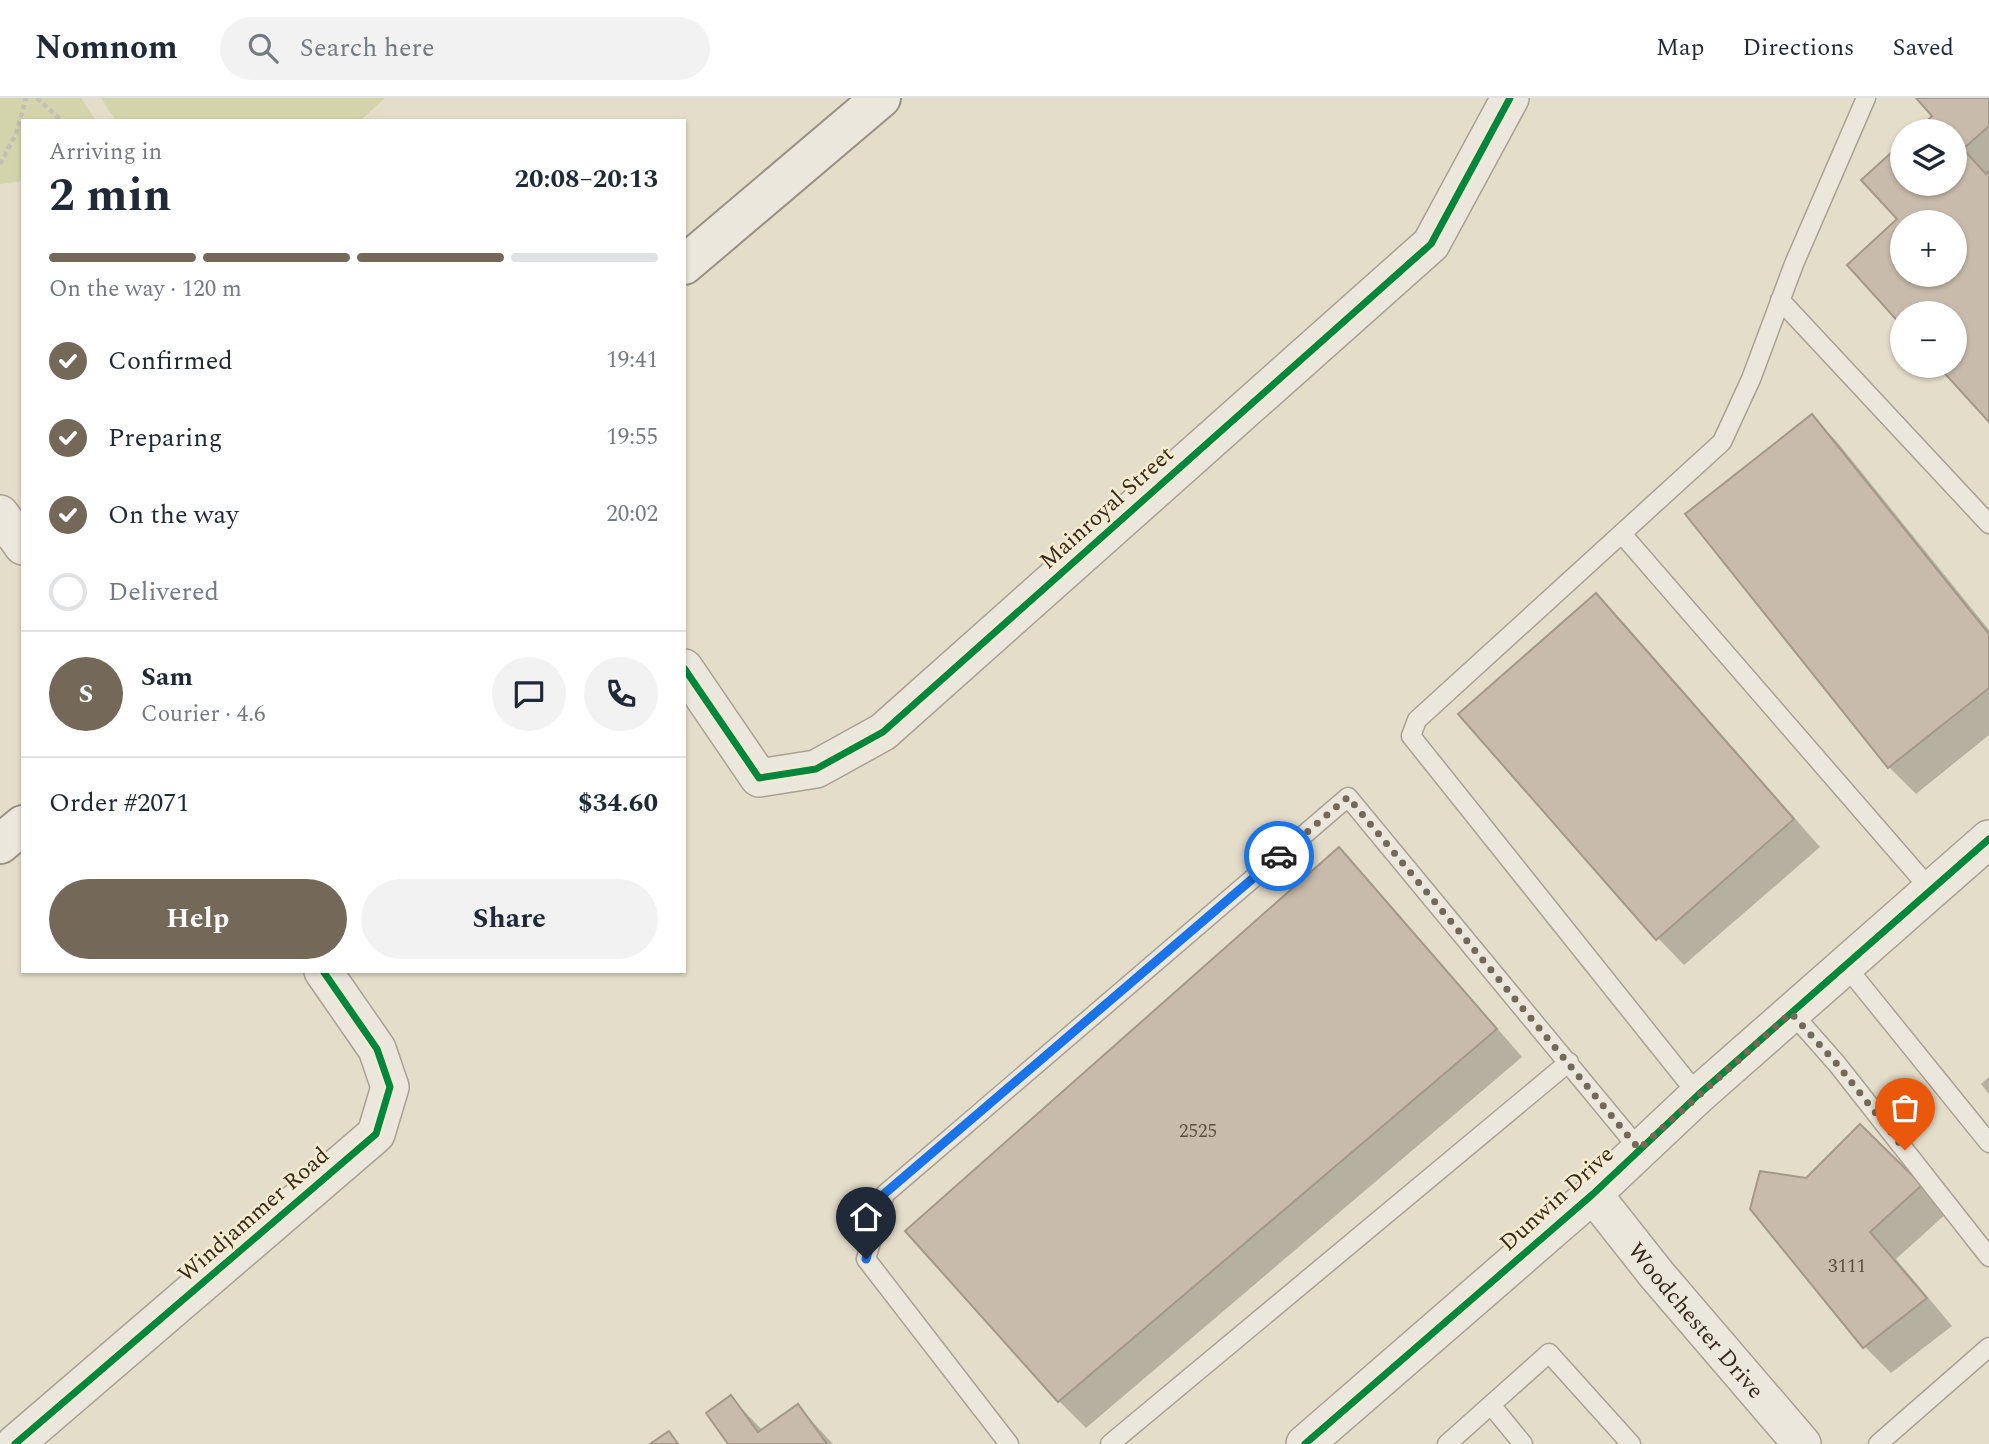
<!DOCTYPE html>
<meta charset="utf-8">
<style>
body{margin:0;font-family:Spectral,serif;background:#f2f2f3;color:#1f2937;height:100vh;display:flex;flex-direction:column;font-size:26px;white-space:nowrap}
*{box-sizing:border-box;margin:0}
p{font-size:23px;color:#747a83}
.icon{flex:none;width:38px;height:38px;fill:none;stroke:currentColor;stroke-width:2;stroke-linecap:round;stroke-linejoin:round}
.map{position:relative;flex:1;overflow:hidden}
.panel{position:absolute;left:21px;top:21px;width:665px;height:854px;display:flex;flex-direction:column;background:#fff;border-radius:0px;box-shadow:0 2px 5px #0004}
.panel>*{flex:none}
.tools{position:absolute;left:1890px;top:21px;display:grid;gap:14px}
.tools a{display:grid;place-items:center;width:77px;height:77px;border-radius:50%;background:#fff;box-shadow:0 2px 5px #0004;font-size:35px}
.pin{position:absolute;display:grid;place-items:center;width:60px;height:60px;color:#fff;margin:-72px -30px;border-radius:50% 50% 50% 0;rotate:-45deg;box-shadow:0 0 7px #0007}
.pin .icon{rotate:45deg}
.courier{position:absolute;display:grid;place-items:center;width:70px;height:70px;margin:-35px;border:5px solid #1a73e8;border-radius:50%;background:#fff;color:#222;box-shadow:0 2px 9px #0007}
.head em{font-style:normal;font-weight:700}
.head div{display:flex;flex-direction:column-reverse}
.head{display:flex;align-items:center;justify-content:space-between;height:119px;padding:0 28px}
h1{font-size:46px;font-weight:700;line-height:52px}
.bar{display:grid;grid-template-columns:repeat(4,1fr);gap:10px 7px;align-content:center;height:84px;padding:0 28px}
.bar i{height:9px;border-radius:5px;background:#e0e1e3}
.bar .selected{background:#746859}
.bar p{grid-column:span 4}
.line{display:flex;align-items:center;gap:18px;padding:0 28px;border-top:2px solid #e0e1e3}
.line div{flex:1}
.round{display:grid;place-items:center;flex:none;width:74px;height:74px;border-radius:37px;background:#f2f2f3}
ol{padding:0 28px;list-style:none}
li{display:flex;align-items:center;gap:21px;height:77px}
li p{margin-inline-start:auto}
li .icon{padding:7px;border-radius:50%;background:#746859;color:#fff;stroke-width:4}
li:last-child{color:#747a83}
li i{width:38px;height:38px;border:4px solid #e0e1e3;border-radius:50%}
.primary-button{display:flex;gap:14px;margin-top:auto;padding:14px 28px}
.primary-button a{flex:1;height:80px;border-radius:42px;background:#746859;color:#fff;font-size:28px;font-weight:700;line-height:80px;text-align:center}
.primary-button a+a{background:#f2f2f3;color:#1f2937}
header{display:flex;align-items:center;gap:42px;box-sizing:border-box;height:98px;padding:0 35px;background:#fff;border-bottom:2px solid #e0e1e3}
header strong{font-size:33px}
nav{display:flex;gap:38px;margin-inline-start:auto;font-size:24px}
.search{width:490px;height:63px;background:#f2f2f3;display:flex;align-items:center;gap:18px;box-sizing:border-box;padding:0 24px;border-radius:38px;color:#747a83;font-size:26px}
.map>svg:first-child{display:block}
.green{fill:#d4d4ac}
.shadow{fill:#0003;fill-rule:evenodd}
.building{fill:#c8bbab;stroke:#a4988a;stroke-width:2;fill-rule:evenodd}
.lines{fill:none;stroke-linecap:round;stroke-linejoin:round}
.lane-casing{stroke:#a9a194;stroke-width:21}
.street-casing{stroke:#a9a194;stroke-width:40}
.secondary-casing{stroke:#999184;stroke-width:42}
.path{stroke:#c4beb3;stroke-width:4.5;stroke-dasharray:5 3.5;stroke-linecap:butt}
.lane{stroke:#ece7dc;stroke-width:18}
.street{stroke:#ece7dc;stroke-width:37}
.secondary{stroke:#ece7dc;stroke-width:38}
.cycleway-casing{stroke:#f6ebcf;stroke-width:11}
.cycleway{stroke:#00873e;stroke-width:7}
.done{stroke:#746859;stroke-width:7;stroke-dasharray:0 12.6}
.route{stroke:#1a73e8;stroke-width:9}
.labels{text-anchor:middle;stroke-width:5;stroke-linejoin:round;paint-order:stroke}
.number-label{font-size:19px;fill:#5b4e40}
.street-label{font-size:23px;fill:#37291c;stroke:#f6ebcf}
</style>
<header>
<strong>Nomnom</strong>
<div class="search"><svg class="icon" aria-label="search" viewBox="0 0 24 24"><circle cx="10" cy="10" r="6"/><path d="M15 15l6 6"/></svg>Search here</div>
<nav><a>Map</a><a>Directions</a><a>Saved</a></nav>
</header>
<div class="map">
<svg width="1989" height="1346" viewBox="0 0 1989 1346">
<rect width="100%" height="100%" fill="#e4ddca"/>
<!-- green -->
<path class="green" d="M0,0H81L96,23H23V83L0,86Z
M101,0H385L360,23H116Z"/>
<!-- shadow -->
<path class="shadow" d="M1918,0H1989V321L1941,268H1955V215H1902V225L1849,167L1899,121L1864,82L1902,48V86H1955V33H1918L1935,18ZM1902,124H1955V177H1902Z
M1812,318L1838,345L1989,532V637L1916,696L1889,669L1687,417Z
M1596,498L1623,524L1820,749L1684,867L1658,840Z
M1339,751L1365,778L1522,959L1086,1330L1059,1303L907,1133Z
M1989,979V996L1981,986Z
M1860,1028L1947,1115L1896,1161L1952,1228L1891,1275L1864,1248L1806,1082Z
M731,1299L763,1333L798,1308L833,1346H730Z"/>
<!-- building -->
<path class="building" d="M1916,0H1989V28L1963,51L1986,76L1989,73V324L1938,268H1955V215H1902V228L1847,167L1897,121L1861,82L1902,45V86H1955V33H1916L1932,18ZM1902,124H1955V177H1902Z
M1812,316L1989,536V590L1888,670L1685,416Z
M1596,495L1794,721L1656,842L1458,616Z
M1339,749L1497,931L1058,1304L905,1133Z
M1860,1026L1922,1087L1870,1134L1927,1200L1863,1250L1750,1111L1760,1073L1806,1080Z
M731,1297L758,1334L798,1306L827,1346H728L706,1315Z
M669,1333L678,1346H650Z"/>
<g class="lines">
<!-- lane casing -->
<g class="lane-casing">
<path id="lane" d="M1780,202L1989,426
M1622,436L1931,792
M1845,867L1989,1045
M1792,915L1837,966L1989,1159
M1698,997L1411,638L1417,622L1722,344L1751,281L1794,166L1866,0
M1491,1307L1523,1346
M1009,1346L866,1161L885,1096L1348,699L1639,1051
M1110,1346L1569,964
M1447,1346L1549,1255L1631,1346
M1878,1346L1989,1249"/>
</g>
<!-- street casing -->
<g class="street-casing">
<g id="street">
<path d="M0,416L23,448"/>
<path d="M684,570L759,680L816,671L883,634L1431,146L1510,0"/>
<path id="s1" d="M1593,1096L1657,1177L1802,1346"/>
<path d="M15,1346L376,1036L390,989L377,951L323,873"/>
<path d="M1305,1346L1593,1096L1698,997L1989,741"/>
</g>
</g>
<!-- secondary casing -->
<g class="secondary-casing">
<path id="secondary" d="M684,167L881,0
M0,746L23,727"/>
</g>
<!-- path -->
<path class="path" d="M37,0L62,23
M0,66L16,36L26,0"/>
<!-- lane -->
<use href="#lane" class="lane"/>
<!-- street -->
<use href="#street" class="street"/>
<!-- secondary -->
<use href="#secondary" class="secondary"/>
<!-- cycleway casing -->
<g class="cycleway-casing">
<path id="cycleway" d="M684,570L759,680L816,671L883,634L1431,146L1510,0
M15,1346L376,1036L390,989L377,951L323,873
M1305,1346L1593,1096L1698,997L1989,741"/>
</g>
<!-- cycleway -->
<use href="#cycleway" class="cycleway"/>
</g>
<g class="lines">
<!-- done -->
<path class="done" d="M1279,758L1348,699L1639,1051L1791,915L1837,966L1905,1052"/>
<!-- route -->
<path class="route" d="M866,1161L884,1096L1279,758"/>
</g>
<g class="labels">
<!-- number labels -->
<g class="number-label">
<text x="1198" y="1039">2525</text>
<text x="1847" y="1174">3111</text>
</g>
<!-- street labels -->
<g class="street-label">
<text transform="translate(1106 409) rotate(-42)" y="8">Mainroyal Street</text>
<text transform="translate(1556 1100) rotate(-42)" y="8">Dunwin Drive</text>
<text transform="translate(253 1116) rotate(-41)" y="8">Windjammer Road</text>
<text dy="8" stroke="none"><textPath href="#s1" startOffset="163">Woodchester Drive</textPath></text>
</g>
</g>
</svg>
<div class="tools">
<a><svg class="icon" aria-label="layers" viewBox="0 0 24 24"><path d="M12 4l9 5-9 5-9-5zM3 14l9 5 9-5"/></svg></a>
<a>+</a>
<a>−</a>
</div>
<div class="pin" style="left:1905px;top:1052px;background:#ea580c"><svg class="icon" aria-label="bag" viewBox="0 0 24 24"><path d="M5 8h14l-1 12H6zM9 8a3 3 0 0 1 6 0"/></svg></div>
<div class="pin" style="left:866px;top:1161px;background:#1f2937"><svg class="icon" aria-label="home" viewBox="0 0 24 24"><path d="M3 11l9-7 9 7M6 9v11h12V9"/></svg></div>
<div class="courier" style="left:1279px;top:758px"><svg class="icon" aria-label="car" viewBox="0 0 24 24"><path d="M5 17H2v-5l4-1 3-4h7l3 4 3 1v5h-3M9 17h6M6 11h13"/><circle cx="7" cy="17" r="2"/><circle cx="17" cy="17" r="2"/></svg></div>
<section class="panel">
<div class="head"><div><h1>2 min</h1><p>Arriving in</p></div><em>20:08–20:13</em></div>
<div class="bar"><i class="selected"></i><i class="selected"></i><i class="selected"></i><i></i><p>On the way · 120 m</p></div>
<ol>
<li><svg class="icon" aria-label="check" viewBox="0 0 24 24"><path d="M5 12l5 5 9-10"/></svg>Confirmed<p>19:41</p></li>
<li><svg class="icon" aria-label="check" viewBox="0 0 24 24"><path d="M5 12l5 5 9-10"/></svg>Preparing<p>19:55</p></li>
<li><svg class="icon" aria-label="check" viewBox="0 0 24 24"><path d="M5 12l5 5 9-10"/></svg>On the way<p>20:02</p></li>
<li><i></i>Delivered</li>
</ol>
<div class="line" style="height:126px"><b class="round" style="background:#746859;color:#fff">S</b><div><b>Sam</b><p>Courier · 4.6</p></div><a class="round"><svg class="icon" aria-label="chat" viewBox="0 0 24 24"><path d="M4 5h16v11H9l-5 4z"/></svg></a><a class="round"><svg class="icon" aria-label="phone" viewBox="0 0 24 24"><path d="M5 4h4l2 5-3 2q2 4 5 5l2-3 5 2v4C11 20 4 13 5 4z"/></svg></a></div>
<div class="line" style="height:91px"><div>Order #2071</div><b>$34.60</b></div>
<div class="primary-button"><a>Help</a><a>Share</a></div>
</section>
</div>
